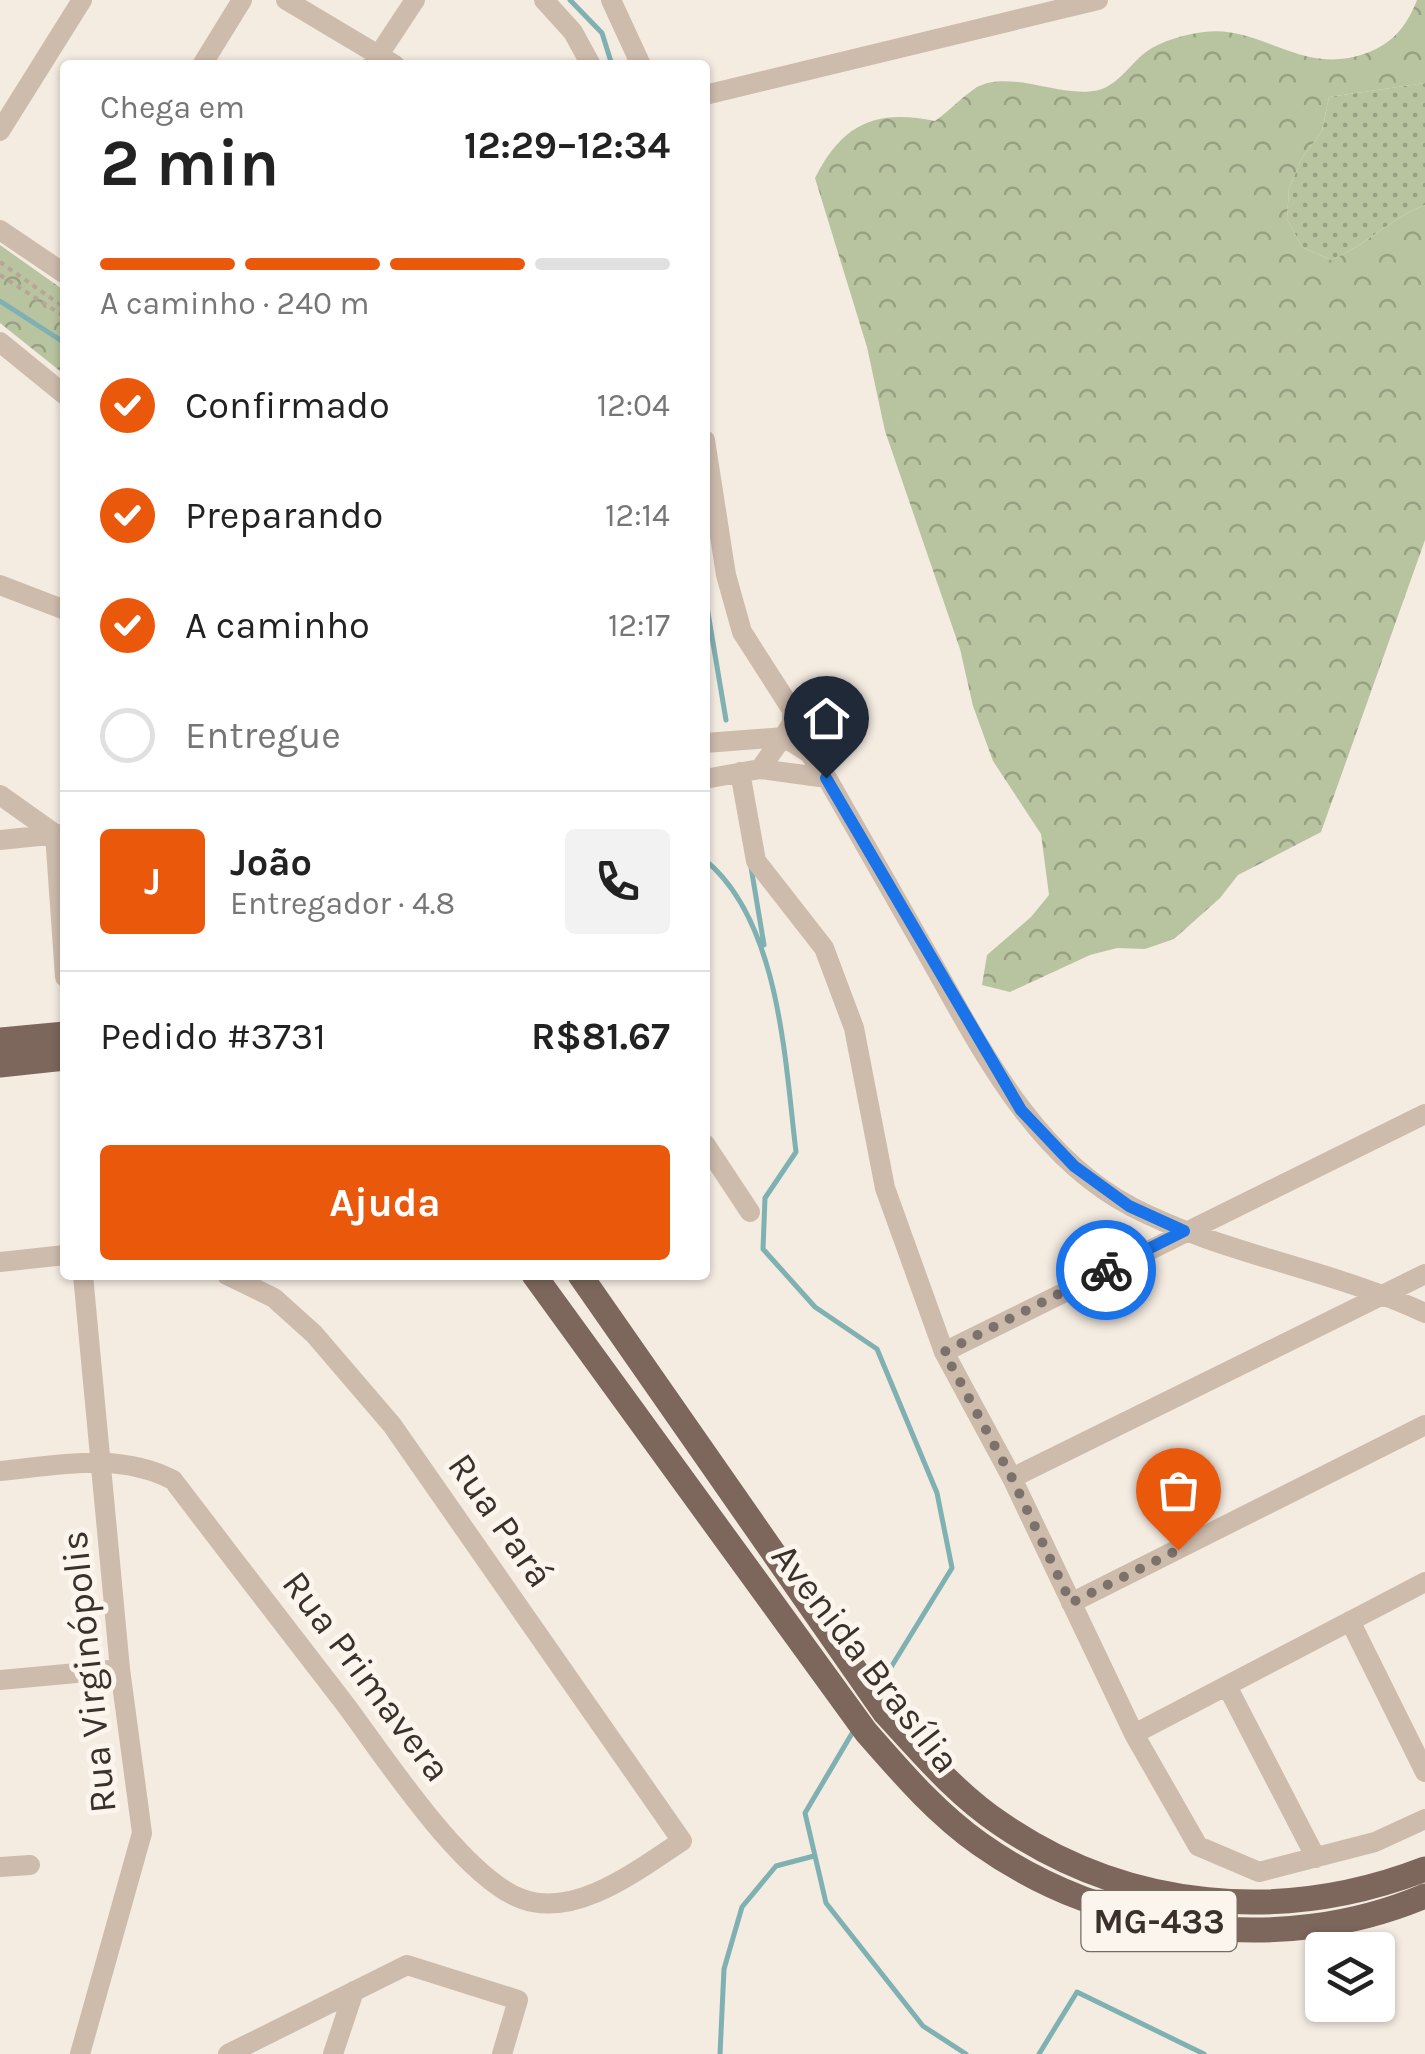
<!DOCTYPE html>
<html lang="pt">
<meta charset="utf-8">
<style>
body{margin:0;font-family:Karla,sans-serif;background:#f2f2f2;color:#222;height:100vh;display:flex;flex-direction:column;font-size:38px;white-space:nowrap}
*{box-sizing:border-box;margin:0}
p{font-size:32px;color:#767676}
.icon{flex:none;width:55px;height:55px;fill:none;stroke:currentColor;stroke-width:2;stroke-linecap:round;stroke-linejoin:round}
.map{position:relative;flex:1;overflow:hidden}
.drawer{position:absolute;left:60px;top:60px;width:650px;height:1220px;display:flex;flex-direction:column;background:#fff;border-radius:10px;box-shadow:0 2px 8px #0004}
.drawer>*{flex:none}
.buttons{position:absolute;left:1305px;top:1932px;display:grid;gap:20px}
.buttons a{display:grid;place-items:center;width:90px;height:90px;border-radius:10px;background:#fff;box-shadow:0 2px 8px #0004;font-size:50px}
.pin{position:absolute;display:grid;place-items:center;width:85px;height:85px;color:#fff;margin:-102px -42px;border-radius:50% 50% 50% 0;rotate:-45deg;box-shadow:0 0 10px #0007}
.pin .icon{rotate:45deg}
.courier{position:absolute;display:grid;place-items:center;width:100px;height:100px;margin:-50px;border:8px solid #1a73e8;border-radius:50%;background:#fff;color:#222;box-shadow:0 2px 12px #0007}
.head em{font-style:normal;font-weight:700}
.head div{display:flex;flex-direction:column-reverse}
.head{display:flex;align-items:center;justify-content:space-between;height:170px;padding:0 40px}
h1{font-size:65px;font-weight:700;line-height:75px}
.bar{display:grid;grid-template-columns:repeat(4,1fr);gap:15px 10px;align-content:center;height:120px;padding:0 40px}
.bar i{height:12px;border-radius:8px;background:#e0e0e0}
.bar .active{background:#ea580c}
.bar p{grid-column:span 4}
.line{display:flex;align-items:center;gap:25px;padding:0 40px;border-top:2px solid #e0e0e0}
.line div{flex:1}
.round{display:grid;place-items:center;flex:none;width:105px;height:105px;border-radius:10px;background:#f2f2f2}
ol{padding:0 40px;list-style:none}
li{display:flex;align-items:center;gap:30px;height:110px}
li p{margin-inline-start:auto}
li .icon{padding:10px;border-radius:50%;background:#ea580c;color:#fff;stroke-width:4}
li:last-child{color:#767676}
li i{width:55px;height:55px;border:5px solid #e0e0e0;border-radius:50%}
.cta{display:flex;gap:20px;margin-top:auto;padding:20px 40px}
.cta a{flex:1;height:115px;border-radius:10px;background:#ea580c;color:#fff;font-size:40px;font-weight:700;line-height:115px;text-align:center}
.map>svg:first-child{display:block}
.grass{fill:url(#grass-dots)}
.forest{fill:url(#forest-crowns)}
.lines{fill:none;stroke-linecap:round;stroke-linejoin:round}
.stream{stroke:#7fb0b2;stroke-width:5}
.path{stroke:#b9a596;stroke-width:4;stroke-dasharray:5 5;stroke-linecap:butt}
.minor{stroke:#cdbbac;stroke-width:20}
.major{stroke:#7d675c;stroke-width:25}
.done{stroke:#7c716b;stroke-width:10;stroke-dasharray:0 18}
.route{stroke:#1a73e8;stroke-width:12}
.labels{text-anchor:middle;stroke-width:10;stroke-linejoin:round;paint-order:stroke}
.shield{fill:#fbf5ee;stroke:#756b66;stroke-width:2.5}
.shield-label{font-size:35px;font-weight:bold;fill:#3b302b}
.street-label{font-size:38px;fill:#3b302b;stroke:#fbf5ee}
</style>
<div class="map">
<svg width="1425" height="2054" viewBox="0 0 1425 2054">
<defs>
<pattern id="grass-dots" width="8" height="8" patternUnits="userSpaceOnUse" patternTransform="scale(2.5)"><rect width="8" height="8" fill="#b8c4a0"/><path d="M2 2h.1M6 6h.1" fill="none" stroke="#97a083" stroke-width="1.8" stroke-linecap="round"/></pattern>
<pattern id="forest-crowns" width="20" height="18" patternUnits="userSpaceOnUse" patternTransform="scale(2.5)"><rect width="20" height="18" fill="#b8c4a0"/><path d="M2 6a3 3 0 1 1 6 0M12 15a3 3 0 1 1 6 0" fill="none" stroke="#97a083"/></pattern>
</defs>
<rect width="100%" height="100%" fill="#f4ebe1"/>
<!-- grass -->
<path class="grass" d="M1425,83V205C1390,218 1366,246 1331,260L1302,247L1287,219L1289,188L1302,158L1322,131L1329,97Z"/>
<!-- forest -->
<path class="forest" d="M1417,0H1425V83L1329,97L1322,131L1302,158L1289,188L1287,219L1302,247L1331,260C1366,246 1390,218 1425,205V540L1321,832L1238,875L1220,898L1174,939L1145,949L1117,948L1090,955L1010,992L982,985L987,955L1031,917L1049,895L1041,834L993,761L973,706L960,649L885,431L867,347L815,178C843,123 876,109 935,121C949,111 963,96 977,87C1011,69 1061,99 1099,90C1119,84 1130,64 1146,52C1161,41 1186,34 1204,32C1264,25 1300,77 1367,53C1393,43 1407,26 1417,0Z
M0,245L65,291V375L0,323Z"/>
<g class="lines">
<!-- stream -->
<path class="stream" d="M570,0L602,33L612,65
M0,301L65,343
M705,595L726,720
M705,860C780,921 785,1062 796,1152L765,1198L763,1249L815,1307L877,1349L937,1493L952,1568L877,1690
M751,867L764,945
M854,1730L805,1813L826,1903L923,2026L966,2054
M720,2054L724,1969L742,1907L776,1866L814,1856
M1039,2054L1077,1992L1204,2054"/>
<!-- path -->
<path class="path" d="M0,262L65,308
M0,275L65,317"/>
<!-- minor -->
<path class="minor" d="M286,0L395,65
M544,0L573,32L591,65
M611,0L641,65
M202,65L242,0
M372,65L415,0
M705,95L1098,0
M0,131L82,0
M0,230L65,274
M0,342L65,395
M705,440L726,575L742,632L792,710V724L760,769
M0,585L65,610
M784,737L809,753L827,778C861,838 895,897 929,957C981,1049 1034,1156 1132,1207C1225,1255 1331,1269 1425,1313
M705,743L784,737
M740,772L756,861L824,948L854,1028L885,1188L944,1352L1012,1478L1134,1734L1198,1846L1259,1872L1375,1842L1425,1819
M705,779L760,769L827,778
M0,795L55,834
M55,834L65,977
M0,840L58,834
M705,1144L750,1212
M0,1262L65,1255
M944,1352L1425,1114
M0,1471C60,1465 118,1452 173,1480C230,1555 287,1629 345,1704C384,1756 463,1878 522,1899C576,1919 639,1869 682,1841L392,1425L314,1334L274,1298L227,1275
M1012,1478L1425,1274
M1071,1603L1425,1425
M1350,1621L1425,1772
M0,1680L120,1669
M1227,1686L1316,1858
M1134,1734L1425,1582
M0,1867L30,1865
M80,2054L142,1833L120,1669L83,1275
M228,2054L407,1965L518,2000L502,2054
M333,2054L354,1991"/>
<!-- major -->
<path class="major" d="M0,1040L65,1034
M0,1065L65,1058
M534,1275L866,1732C902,1773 936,1813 980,1844C1107,1934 1281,1957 1425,1896
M580,1275L885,1713C921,1752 956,1794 1001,1824C1128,1911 1283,1924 1425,1869"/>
</g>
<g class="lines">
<!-- done -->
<path class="done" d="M1106,1270L944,1352L1012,1478L1071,1603L1178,1550"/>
<!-- route -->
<path class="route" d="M826,778L1021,1110L1074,1166L1129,1206L1184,1231L1106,1270"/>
</g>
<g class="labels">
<!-- shield labels -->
<rect class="shield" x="1081.5" y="1891" width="155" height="60" rx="8"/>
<g class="shield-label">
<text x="1159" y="1933">MG-433</text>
</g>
<!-- street labels -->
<g class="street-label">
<text transform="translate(501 1520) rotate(55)" y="13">Rua Pará</text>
<text transform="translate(866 1658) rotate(52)" y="13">Avenida Brasília</text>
<text transform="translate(88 1672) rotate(-96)" y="13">Rua Virginópolis</text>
<text transform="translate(367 1676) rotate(53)" y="13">Rua Primavera</text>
</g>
</g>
</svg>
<div class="buttons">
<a><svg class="icon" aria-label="layers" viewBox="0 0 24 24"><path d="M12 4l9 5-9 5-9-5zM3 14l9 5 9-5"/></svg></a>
</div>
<div class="pin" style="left:1178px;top:1550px;background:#ea580c"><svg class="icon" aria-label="bag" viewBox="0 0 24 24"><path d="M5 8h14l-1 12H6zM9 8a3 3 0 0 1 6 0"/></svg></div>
<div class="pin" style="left:826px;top:778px;background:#1f2937"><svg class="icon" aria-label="home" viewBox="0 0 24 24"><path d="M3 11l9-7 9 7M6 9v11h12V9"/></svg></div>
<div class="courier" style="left:1106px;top:1270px"><svg class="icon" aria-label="bike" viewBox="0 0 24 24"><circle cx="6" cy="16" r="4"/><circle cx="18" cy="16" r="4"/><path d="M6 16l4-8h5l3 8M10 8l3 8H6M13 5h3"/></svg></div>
<section class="drawer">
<div class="head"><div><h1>2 min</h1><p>Chega em</p></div><em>12:29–12:34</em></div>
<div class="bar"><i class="active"></i><i class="active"></i><i class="active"></i><i></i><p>A caminho · 240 m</p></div>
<ol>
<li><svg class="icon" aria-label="check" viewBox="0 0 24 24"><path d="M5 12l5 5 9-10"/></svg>Confirmado<p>12:04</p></li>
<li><svg class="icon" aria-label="check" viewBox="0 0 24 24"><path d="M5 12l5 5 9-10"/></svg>Preparando<p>12:14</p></li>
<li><svg class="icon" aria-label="check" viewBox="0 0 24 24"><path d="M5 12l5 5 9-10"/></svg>A caminho<p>12:17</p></li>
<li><i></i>Entregue</li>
</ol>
<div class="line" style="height:180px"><b class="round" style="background:#ea580c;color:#fff">J</b><div><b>João</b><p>Entregador · 4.8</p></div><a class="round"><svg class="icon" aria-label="phone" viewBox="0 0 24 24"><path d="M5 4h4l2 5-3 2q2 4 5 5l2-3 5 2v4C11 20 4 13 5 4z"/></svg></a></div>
<div class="line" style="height:130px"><div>Pedido #3731</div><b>R$81.67</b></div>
<div class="cta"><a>Ajuda</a></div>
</section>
</div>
